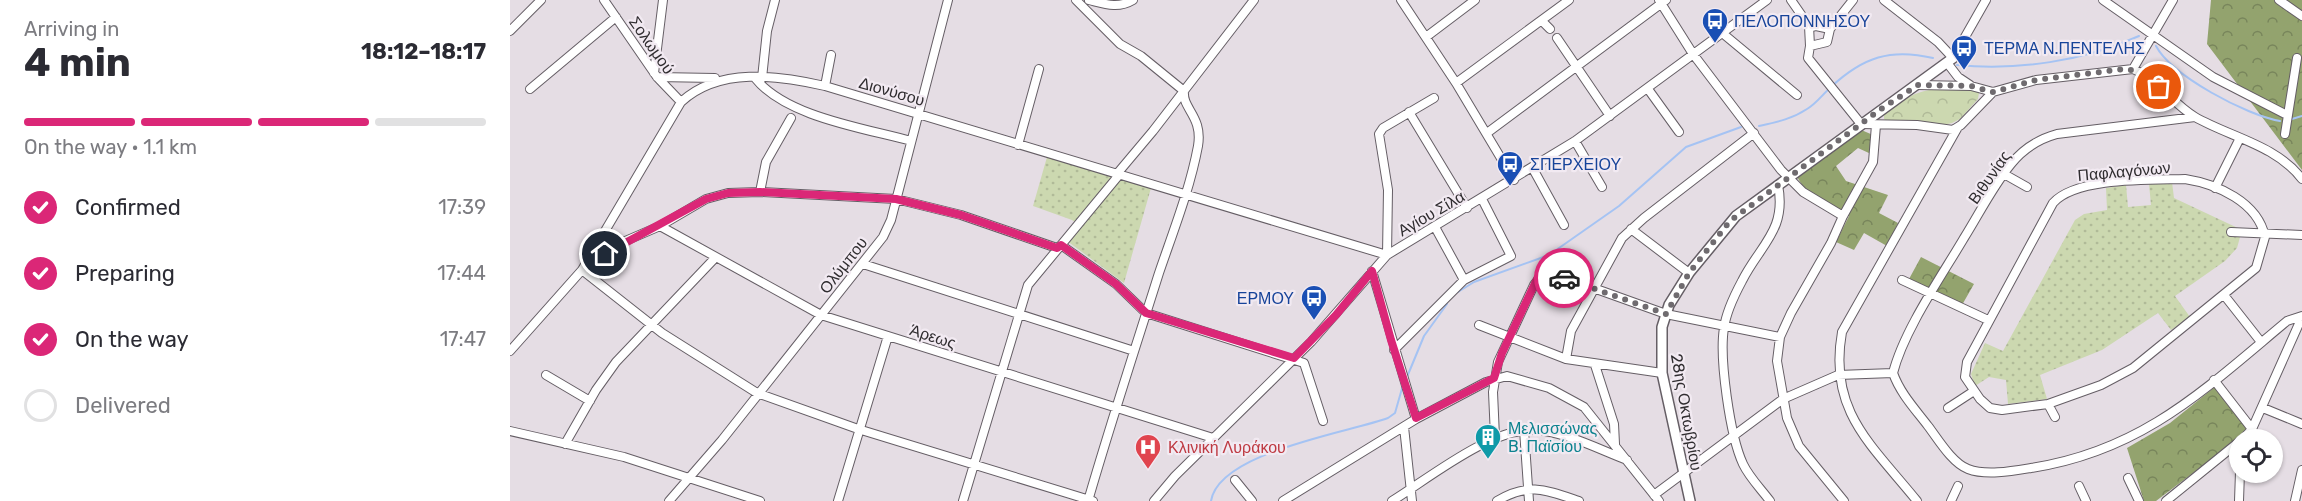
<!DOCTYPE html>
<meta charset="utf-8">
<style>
body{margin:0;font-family:Rubik,sans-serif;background:#f2f2f3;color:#2b2b33;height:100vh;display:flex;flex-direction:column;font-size:22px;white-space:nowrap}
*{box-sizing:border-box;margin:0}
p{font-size:20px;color:#7c7c81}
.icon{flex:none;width:33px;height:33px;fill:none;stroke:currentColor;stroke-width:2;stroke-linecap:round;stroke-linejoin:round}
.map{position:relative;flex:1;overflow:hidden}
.drawer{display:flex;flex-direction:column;background:#fff;width:510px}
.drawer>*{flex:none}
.fabs{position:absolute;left:1719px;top:429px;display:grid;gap:12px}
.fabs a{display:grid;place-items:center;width:54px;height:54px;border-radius:50%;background:#fff;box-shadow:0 2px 4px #0004;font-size:30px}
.pin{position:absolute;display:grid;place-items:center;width:51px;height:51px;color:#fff;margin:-26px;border:3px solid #fff;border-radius:50%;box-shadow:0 2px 6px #0007}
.courier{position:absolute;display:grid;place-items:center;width:60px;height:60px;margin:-30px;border:4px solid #db2777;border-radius:50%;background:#fff;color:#222;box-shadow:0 2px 8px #0007}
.overview em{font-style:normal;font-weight:700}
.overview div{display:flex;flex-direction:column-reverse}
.overview{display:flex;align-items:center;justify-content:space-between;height:102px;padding:0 24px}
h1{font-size:39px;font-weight:700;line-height:45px}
.bar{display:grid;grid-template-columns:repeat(4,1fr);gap:9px 6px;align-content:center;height:72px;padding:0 24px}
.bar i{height:8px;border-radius:4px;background:#e1e1e2}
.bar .on{background:#db2777}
.bar p{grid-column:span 4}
ol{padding:0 24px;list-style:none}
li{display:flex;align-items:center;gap:18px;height:66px}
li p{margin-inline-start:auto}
li .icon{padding:6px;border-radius:50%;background:#db2777;color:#fff;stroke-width:4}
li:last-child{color:#7c7c81}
li i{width:33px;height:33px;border:3px solid #e1e1e2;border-radius:50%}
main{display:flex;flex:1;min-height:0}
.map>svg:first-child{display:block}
.grass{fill:url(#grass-dots)}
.forest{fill:url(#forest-crowns)}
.park{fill:url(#park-crowns)}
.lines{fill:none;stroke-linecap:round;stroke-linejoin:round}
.stream{stroke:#a5c3f3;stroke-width:2}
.minor-casing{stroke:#655e65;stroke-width:10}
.major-casing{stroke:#655e65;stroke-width:12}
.minor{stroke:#fff;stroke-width:8}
.major{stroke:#fff;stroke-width:9}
.done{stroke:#6f6b6f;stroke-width:6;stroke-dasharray:0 10.8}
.route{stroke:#db2777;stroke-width:8}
.labels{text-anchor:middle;stroke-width:4.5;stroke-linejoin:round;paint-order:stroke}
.transit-label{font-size:16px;fill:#164399;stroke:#f2eaf2;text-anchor:start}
.street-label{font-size:16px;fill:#302d30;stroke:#f2eaf2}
.culture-label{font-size:16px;fill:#0d838f;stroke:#f2eaf2;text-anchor:start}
.health-label{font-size:16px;fill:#be3a42;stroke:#f2eaf2;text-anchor:start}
</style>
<main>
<section class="drawer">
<div class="overview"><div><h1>4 min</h1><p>Arriving in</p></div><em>18:12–18:17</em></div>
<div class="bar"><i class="on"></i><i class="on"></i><i class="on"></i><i></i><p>On the way · 1.1 km</p></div>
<ol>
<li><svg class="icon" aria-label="check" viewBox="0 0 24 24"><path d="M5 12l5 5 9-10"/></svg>Confirmed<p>17:39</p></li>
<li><svg class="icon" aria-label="check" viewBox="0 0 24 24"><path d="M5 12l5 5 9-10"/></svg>Preparing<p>17:44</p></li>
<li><svg class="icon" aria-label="check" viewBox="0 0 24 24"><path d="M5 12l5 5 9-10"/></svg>On the way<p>17:47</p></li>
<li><i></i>Delivered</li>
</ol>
</section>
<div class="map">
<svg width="1792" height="501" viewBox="0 0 1792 501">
<defs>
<pattern id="grass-dots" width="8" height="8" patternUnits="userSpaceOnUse" patternTransform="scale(1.5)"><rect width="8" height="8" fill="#ccd8b0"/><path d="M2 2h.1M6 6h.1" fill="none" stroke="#b0ba98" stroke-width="1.8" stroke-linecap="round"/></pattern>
<pattern id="forest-crowns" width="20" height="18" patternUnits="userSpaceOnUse" patternTransform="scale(1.5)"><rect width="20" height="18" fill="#93a36e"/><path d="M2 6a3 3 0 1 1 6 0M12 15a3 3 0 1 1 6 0" fill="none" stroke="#78855b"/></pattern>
<pattern id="park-crowns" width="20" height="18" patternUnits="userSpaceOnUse" patternTransform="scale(1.5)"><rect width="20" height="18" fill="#ccd8b0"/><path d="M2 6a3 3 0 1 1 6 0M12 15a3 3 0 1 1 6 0" fill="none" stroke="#b0ba98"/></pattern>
</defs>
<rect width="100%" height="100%" fill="#e5dde4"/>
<!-- grass -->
<path class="grass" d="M537,157L641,188L614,283L557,241L569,225L562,220L523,206Z
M1662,182L1664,198L1732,230L1727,248L1715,261L1665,296L1680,317L1661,330L1648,313L1592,350L1530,375L1537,399L1498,404L1496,380L1479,377L1465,386L1461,374L1475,343L1493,351L1565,220L1574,214L1597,210L1596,188L1616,185L1618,207L1641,205L1639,184Z"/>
<!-- forest -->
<path class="forest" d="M1701,0H1792V170L1697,44Z
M1349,129L1363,135L1361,154L1348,148L1326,166L1336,181L1378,195L1369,213L1388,223L1377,246L1354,233L1344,250L1326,242L1339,216L1296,191L1287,177Z
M1411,257L1464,284L1452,305L1399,279Z
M1706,386L1738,427L1716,448L1646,501H1634L1617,448L1660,423Z"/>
<!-- park -->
<path class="park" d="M1449,88L1464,89L1469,93L1468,99L1450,119L1442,123L1433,125L1403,121L1379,123L1374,119V113C1405,91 1411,89 1449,88Z"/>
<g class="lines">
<!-- stream -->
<path class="stream" d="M1646,46C1662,76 1736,115 1770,121
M1447,65C1507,71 1574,61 1629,36
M1782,119L1792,116
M1249,126C1267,122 1282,119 1297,109C1306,104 1313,94 1321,87C1353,57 1381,48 1423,58
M948,292L964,282L1039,255L1109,206L1176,147L1231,127
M897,377L914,336L937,304
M701,501C709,452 837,433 878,418L885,413L893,385"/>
<!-- minor casing -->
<g class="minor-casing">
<path id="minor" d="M94,0L147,77L171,102
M566,0L610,44L631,56L674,91C672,109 693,116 688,146C680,189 663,232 649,273C625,349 600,425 578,501
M579,0C595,4 608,9 623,0
M891,0L946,83L1004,180
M1149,0L1183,54L1271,170L1293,192L1333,216
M1281,0L1299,26L1300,46
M1343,0L1320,29L1317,42L1300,46L1298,58L1351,124L1407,125L1443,130L1451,125L1483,92
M1374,0L1428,42L1443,58L1476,0
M1593,0L1703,77L1777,115
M1769,0L1792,16
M1032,21L1040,29
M1299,28L1306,26L1320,29
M0,31L31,0
M1211,32L1287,95
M916,37L965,0
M1047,38L1100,116
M1438,64L1448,77L1460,85
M1623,69L1663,0
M144,73L153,0
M147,77L205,78
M245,78C276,117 354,128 401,141
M252,78L257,31L265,0
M946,83L1059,0
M1408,85L1461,86L1483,92L1526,80L1623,69C1647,79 1663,104 1685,117C1720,137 1766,145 1792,179
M315,86L321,55
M20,89L106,17
M1138,89L1169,132
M899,112L957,208
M977,133L1156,0
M1775,134L1787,58
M1065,141L1092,187
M508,145L529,69
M1022,167L1054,225
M1494,174L1517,187
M606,175L643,131L744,0
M1675,179C1707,184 1748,202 1755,237L1746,268L1623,368L1591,385L1538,404L1492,410L1480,408L1470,399L1455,377L1457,362L1543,203C1566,177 1641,180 1675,179Z
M1705,188L1730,138
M250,192L256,162L281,118
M150,226L311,315L703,438
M925,227L954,280
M1121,229L1179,273
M1721,232L1792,235
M551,245L606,284L636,313L794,363L813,421
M547,248L451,215L386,199L250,192L218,193L196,199L150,226L113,242L72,270L152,333L247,393L348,429L583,501
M353,264L624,351
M862,271L906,419
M1392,280L1478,320
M1714,295L1751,342
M969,325L1056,359L1152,373
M884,350L954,280L1001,256L972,199
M0,351L72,270L171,102C209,67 267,75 315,86L877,255L878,190L869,134L873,128L924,98
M1056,359L1061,331L1112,238L1134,218L1244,133
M1085,365L1104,424L1105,444
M1383,373C1390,393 1405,409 1418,426C1428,439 1442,463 1458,469C1476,476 1503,471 1521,468C1632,451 1694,390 1777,321L1792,316
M1383,373C1394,330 1431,277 1454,238C1469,214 1483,186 1501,164C1513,149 1529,139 1547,134L1685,117
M36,375L80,401
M1704,380L1742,429
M1538,404L1545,417
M1438,408L1464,391
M1753,408L1792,424
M894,427L902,501
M1014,430L1019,501
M0,431L114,457L250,501
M985,437L983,392L988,362L1024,285L1033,274L1061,280L1156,314L1270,337
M1732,440L1742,429L1792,317
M55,444L86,390L106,362L205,258
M1618,478L1629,501
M725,480L742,501
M1569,486L1576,501
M1144,495L1273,399L1328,375L1383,373
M159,501L212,440L373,237L381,220L438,0
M328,501L378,336
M453,501L518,285L609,175
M644,501L665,476L801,342L877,255L1065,141L1257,0
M773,501L906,419L976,382L997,376L1039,388L1074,407L1149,501
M882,501C918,479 982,427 1025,430C1056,432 1088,449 1117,460
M987,501C1018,482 1036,490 1069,501
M1260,501C1251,489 1239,477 1233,464C1220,436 1209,358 1214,328C1216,313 1225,294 1232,281C1250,245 1277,230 1268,185
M1334,501L1289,446L1277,418L1267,361L1270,337L1281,313L1321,243L1333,216L1363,162L1366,125
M1407,501C1361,444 1318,411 1332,332L1448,127
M1441,501L1448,486
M1656,501L1730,441
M1729,501L1730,472
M1785,501L1792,470"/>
</g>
<!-- major casing -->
<g class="major-casing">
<path id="major" d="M1180,501L1152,373V327L1159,305L1179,273L1226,216L1443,58"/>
</g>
<!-- minor -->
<use href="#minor" class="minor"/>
<!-- major -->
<use href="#major" class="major"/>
</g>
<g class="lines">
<!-- done -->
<path class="done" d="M1054,278L1156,314L1179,273L1220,221L1371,109L1408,85L1461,86L1483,92L1526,80L1614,69L1627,71L1649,87"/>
<!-- route -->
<path class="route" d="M95,254L196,199L218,193L250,192L386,199L451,215L547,248L551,245L606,284L636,313L784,358L826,315L862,271L881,340L906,418L984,378L992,353L1028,277L1038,273L1054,278"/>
</g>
<!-- icons -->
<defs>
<g id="bus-pin" transform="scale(1.35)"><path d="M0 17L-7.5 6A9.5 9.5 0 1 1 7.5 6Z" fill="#1a4fb4" stroke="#f2eaf2"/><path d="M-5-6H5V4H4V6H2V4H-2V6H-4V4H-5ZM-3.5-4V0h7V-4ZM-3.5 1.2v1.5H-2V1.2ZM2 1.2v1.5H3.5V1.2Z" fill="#fff"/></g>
<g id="building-pin" transform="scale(1.35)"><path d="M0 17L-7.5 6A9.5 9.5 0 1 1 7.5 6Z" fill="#0f9aa8" stroke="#f2eaf2"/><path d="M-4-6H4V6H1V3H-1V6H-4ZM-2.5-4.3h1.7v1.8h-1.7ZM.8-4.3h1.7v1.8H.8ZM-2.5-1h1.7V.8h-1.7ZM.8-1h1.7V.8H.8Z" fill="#fff"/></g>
<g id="hospital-pin" transform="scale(1.35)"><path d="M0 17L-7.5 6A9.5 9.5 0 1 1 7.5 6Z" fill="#e0444e" stroke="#f2eaf2"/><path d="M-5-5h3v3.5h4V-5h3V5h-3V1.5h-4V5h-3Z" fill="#fff"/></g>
</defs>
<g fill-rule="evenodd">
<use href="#bus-pin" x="1205" y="21"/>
<use href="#bus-pin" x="1454" y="48"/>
<use href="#bus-pin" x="1000" y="164"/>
<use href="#bus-pin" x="804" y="298"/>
<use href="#building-pin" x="978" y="437"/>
<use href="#hospital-pin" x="638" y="447"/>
</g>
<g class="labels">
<!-- transit labels -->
<g class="transit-label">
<text x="1224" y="27">ΠΕΛΟΠΟΝΝΗΣΟΥ</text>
<text x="1474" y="54">ΤΕΡΜΑ Ν.ΠΕΝΤΕΛΗΣ</text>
<text x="1020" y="170">ΣΠΕΡΧΕΙΟΥ</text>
<text x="784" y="304" text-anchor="end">ΕΡΜΟΥ</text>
</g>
<!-- street labels -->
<g class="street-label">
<text transform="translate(142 45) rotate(55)" y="6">Σολωμού</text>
<text transform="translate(382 91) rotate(16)" y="6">Διονύσου</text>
<text transform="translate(1614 171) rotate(-5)" y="6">Παφλαγόνων</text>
<text transform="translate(1479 177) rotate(-55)" y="6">Βιθυνίας</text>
<text transform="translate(921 213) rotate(-30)" y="6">Αγίου Σίλα</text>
<text transform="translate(333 265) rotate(-52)" y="6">Ολύμπου</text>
<text transform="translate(423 336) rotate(18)" y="6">Άρεως</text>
<text transform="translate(1177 412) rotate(80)" y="6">28ης Οκτωβρίου</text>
</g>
<!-- culture labels -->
<g class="culture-label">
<text x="998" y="434">Μελισσώνας<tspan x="998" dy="18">B. Παϊσίου</tspan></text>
</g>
<!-- health labels -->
<g class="health-label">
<text x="658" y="453">Κλινική Λυράκου</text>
</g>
</g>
</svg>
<div class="fabs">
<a><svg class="icon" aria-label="locate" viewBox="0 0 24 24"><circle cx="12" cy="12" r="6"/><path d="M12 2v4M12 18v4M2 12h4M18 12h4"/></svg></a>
</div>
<div class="pin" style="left:1649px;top:87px;background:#ea580c"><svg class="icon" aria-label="bag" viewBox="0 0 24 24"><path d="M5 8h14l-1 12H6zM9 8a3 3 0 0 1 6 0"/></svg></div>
<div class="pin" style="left:95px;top:254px;background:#1f2937"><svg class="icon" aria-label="home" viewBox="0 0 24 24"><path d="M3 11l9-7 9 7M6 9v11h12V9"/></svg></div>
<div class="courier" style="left:1054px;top:278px"><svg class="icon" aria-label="car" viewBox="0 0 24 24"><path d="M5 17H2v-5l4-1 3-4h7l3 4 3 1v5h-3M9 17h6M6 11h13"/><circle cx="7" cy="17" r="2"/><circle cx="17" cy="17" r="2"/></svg></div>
</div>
</main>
